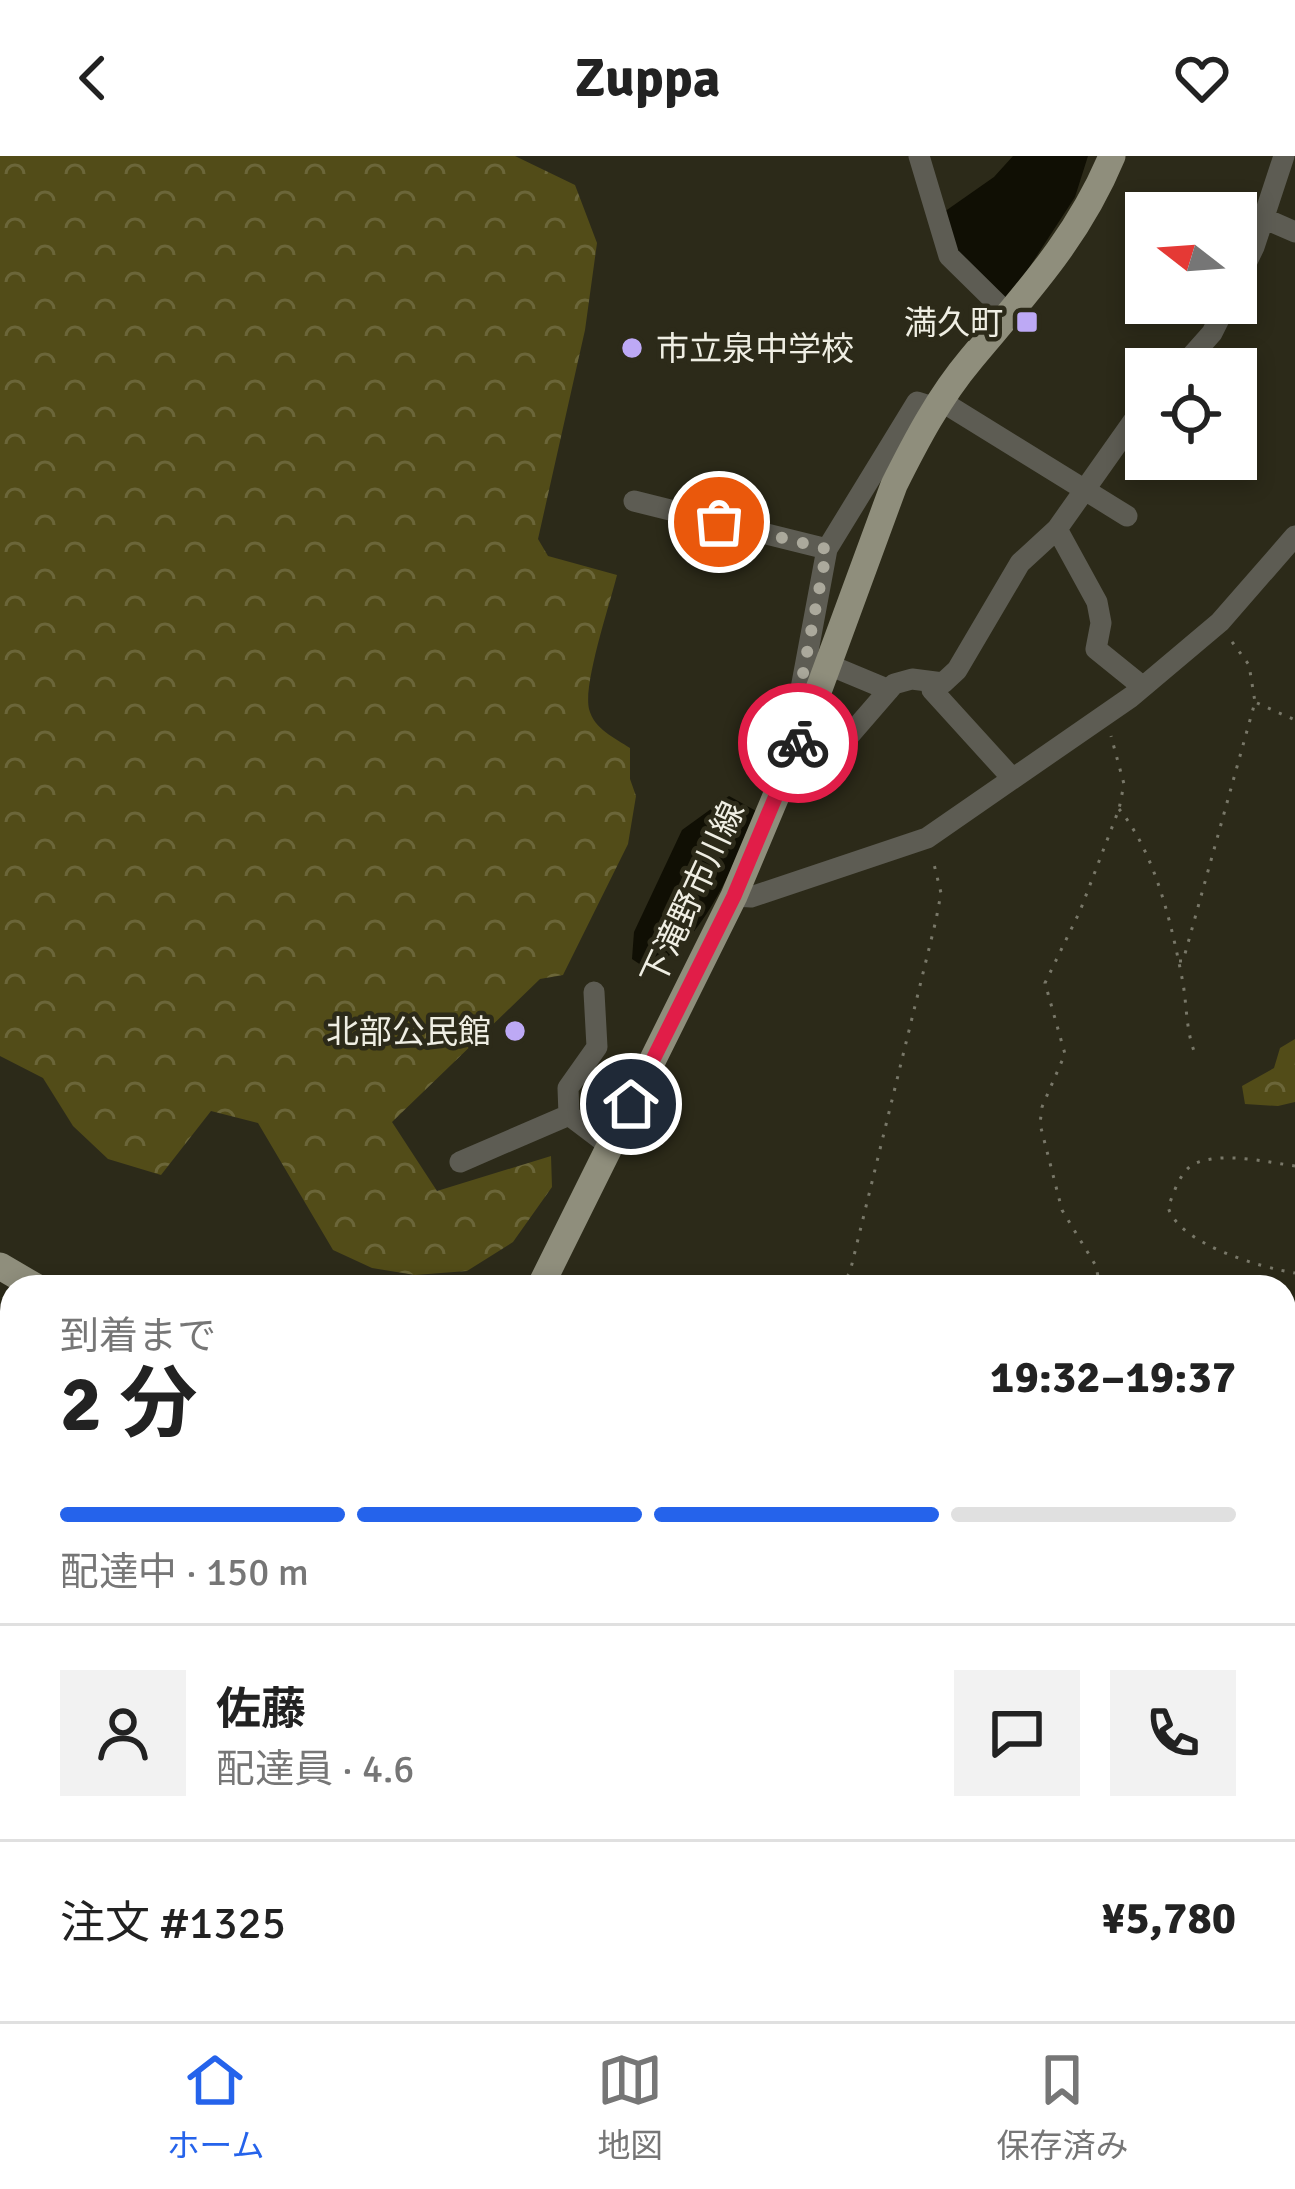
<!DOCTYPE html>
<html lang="ja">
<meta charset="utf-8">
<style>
body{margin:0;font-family:Signika,"Noto Sans JP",sans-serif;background:#f2f2f2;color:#222;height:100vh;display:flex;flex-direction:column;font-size:45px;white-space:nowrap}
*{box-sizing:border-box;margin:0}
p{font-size:39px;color:#767676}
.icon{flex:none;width:66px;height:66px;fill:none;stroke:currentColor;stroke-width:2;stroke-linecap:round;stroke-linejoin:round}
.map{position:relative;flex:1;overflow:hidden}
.sheet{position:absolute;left:0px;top:1119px;width:1296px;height:747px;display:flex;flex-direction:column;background:#fff;border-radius:36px 36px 0 0;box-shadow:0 6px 18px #0003}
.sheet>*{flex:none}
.needle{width:78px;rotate:287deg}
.buttons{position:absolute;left:1125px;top:36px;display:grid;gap:24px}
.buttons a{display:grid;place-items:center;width:132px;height:132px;border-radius:0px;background:#fff;box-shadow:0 6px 18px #0003;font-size:60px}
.pin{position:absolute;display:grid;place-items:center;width:102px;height:102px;color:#fff;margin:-51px;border:6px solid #fff;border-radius:50%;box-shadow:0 3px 12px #0007}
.courier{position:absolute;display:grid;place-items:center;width:120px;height:120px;margin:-60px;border:9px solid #e11d48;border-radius:50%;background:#fff;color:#222;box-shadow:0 3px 15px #0007}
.summary em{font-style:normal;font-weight:700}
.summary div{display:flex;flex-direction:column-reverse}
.summary{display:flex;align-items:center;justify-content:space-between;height:204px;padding:0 60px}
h1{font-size:78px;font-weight:700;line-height:90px}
.bar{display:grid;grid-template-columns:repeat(4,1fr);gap:18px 12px;align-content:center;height:144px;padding:0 60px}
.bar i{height:15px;border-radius:9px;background:#e0e0e0}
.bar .on{background:#2563eb}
.bar p{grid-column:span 4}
.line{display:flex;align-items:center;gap:30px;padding:0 60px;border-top:3px solid #e0e0e0}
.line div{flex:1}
.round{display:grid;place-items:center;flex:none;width:126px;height:126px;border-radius:0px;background:#f2f2f2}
header{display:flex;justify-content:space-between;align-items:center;height:156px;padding:0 60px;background:#fff;font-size:54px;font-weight:700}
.tab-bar{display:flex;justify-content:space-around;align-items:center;height:168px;border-top:3px solid #e0e0e0;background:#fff;font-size:33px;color:#767676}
.tab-bar a{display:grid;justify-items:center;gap:6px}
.tab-bar .on{color:#2563eb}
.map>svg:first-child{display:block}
.forest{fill:url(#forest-crowns)}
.water{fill:#100f04}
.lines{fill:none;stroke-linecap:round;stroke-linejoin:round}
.path{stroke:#797869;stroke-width:3;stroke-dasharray:3 9;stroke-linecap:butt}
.minor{stroke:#5d5c53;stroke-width:21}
.major{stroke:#8f8e7c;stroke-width:27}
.done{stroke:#aba99c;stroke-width:12;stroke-dasharray:0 21.6}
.route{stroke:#e11d48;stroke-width:15}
.poi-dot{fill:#bda9f5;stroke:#2c2a19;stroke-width:4.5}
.labels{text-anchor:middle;stroke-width:9;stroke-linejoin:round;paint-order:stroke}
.poi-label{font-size:33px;fill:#efeee3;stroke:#2c2a19;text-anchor:end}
.street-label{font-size:33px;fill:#efeee3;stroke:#2c2a19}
</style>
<header><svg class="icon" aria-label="back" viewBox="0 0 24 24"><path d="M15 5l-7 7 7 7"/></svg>Zuppa<svg class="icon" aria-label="heart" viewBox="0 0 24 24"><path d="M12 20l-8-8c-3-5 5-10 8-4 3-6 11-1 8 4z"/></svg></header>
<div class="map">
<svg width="1295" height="1865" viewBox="0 0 1295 1865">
<defs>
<pattern id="forest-crowns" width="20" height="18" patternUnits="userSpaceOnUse" patternTransform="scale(3)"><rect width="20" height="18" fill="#524c18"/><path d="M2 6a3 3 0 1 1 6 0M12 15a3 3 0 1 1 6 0" fill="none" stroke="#6b6639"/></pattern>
</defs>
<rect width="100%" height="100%" fill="#2c2a19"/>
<!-- forest -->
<path class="forest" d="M0,0H515L575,29L597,87L585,174L538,383L548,400L617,419C610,448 583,528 589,553C594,573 615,582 630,592V623L636,640L628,688L563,819L540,823L392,966L437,1035L551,1000L552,1031L513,1086L467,1115L415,1119L372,1112L333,1094L258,967L211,955L161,1019L108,1003L73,970L43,922L0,900Z
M1295,883V946L1278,950L1245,948L1242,930L1274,912L1280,892Z
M1295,1200V1557L1284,1526V1205Z
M1295,1608V1840L1284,1831V1612Z"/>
<!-- water -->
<path class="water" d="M1013,0H1088L1075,41L1008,144L956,96L944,56L994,21Z
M729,640L758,656C736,702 699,801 644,811L632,803L634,776L682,674Z
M330,1854H538L532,1865H345Z"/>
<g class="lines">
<!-- path -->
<path class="path" d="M1257,547L1295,564
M1119,653C1156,698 1172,770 1183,827C1187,851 1186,877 1196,900
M1179,805H1183L1255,546L1249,509L1230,483
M1295,1010C1267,1006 1221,995 1194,1008C1180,1015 1174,1037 1168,1051C1179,1088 1259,1111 1295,1117
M841,1131L850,1116L936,764L941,737L933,704
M1100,1131L1096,1110L1062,1054L1040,968L1042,951L1065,898L1045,827L1080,755L1119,653L1124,628L1111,580
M0,1262L12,1269
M0,1611L12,1595
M1284,1836L1295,1842
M312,1854L324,1865
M909,1854L930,1865
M572,1865L578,1854
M970,1865L975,1854"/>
<!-- minor -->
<path class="minor" d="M919,0L949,100L1011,161
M1263,62L1295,76
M1236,128L1254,91L1284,0
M1180,213L1212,177L1227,147
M941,245L1127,360
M634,345L827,393
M1057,373L1097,446L1101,467L1096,493L1143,531
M829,509L889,534
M933,527L932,534L1012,622
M805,571L797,554L827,393L917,246L936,252
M796,592L824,598L836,595L894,528L912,523L943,527L957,514L1020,407L1057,373L1146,247
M734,740L751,741L927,682L1131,541L1220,466L1295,380
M569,959L568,932L597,891L594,836
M460,1006L569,959L610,990
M0,1672L12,1685
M127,1854L132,1865"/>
<!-- major -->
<path class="major" d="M0,1110L36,1131
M540,1131L734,740L805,571L894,329C916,285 939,241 971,203C1026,137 1078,82 1112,0
M1156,1854L1165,1865
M59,1865L75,1854"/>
</g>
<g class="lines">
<!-- done -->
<path class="done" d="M719,366L827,393L796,554L805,571L798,587"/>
<!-- route -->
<path class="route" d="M631,948L734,740L798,587"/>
</g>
<!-- markers -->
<g class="poi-dot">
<rect x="1015" y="154" width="24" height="24" rx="6"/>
<circle cx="632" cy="192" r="12"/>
<circle cx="515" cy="875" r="12"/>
</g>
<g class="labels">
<!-- poi labels -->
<g class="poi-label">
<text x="1003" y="178">満久町</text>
<text x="656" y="204" text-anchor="start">市立泉中学校</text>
<text x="491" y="887">北部公民館</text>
</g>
<!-- street labels -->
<g class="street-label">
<text transform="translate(692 737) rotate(-65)" y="12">下滝野市川線</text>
</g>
</g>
</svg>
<div class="buttons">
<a><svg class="needle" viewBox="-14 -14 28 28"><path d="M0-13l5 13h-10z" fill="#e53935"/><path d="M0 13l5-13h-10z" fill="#767676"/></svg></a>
<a><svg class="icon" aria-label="locate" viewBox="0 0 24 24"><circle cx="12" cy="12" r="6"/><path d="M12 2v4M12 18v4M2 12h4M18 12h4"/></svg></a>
</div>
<div class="pin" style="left:719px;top:366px;background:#ea580c"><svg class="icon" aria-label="bag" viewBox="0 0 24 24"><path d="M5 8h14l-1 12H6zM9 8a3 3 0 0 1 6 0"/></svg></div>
<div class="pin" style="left:631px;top:948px;background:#1f2937"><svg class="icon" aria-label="home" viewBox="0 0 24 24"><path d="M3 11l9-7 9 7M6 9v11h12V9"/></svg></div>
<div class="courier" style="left:798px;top:587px"><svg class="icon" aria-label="bike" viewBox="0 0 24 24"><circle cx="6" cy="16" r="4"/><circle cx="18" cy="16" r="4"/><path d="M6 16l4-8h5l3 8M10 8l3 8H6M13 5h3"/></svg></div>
<section class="sheet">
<div class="summary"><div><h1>2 分</h1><p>到着まで</p></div><em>19:32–19:37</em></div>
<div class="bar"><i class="on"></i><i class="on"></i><i class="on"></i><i></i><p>配達中 · 150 m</p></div>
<div class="line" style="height:216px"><a class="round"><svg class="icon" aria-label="person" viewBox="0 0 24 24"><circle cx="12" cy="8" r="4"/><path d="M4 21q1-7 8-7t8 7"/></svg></a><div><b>佐藤</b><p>配達員 · 4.6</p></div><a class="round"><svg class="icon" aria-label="chat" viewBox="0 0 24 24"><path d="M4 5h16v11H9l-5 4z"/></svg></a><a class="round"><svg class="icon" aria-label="phone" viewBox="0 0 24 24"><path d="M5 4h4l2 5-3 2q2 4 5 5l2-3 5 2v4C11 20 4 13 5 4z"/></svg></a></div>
<div class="line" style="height:156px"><div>注文 #1325</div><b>¥5,780</b></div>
</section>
</div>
<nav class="tab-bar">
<a class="on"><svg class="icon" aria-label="home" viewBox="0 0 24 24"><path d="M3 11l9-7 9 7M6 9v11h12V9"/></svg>ホーム</a>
<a><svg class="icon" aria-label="map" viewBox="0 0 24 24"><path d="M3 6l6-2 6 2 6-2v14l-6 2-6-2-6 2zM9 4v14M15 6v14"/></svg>地図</a>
<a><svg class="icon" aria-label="saved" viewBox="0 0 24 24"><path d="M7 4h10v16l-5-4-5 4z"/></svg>保存済み</a>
</nav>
